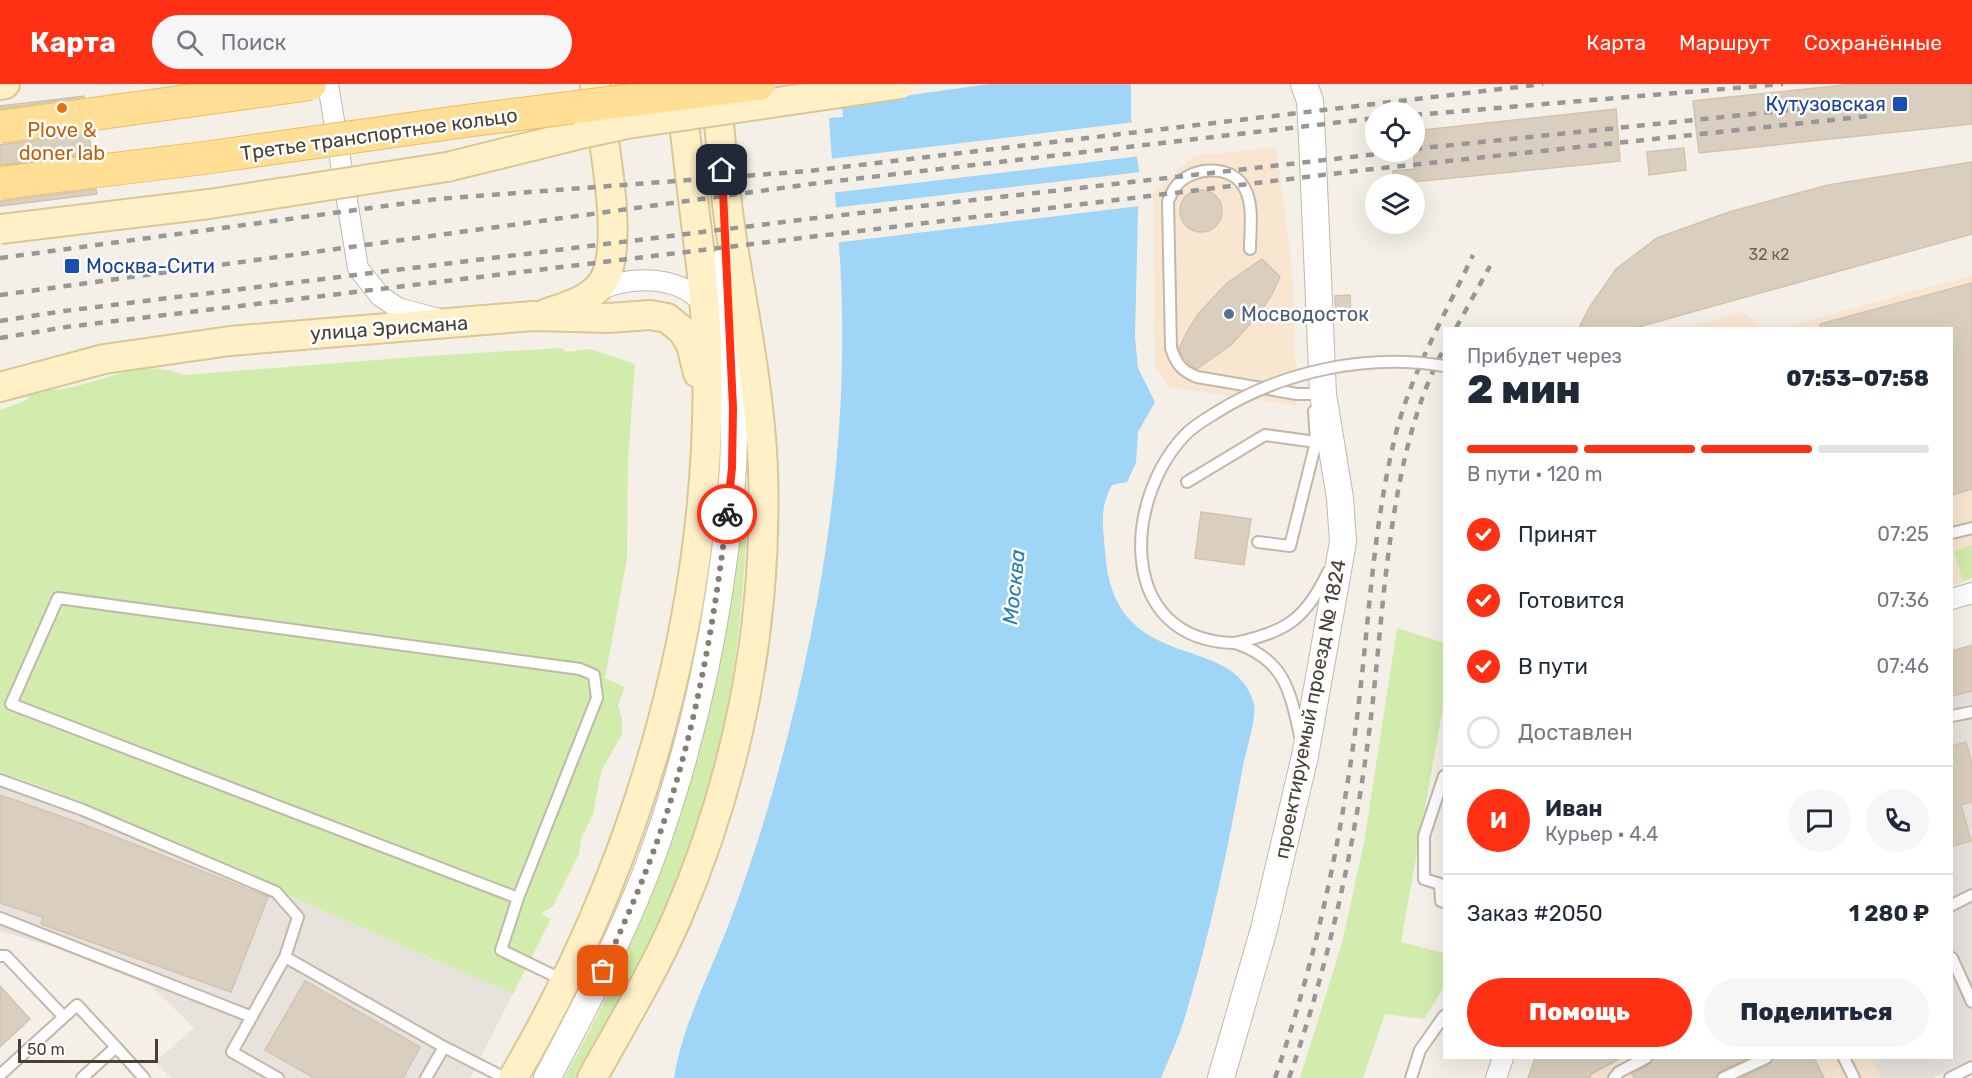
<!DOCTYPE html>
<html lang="ru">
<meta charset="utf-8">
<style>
body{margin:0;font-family:Rubik,sans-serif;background:#f6f6f7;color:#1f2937;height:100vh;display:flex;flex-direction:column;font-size:22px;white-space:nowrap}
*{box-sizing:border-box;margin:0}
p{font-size:20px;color:#747a83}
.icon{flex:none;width:33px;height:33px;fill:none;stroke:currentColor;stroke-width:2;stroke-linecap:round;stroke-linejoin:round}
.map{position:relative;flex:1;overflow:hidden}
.details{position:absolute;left:1443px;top:243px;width:510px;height:732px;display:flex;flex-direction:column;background:#fff;border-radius:0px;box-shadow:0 6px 24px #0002}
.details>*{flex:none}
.fabs{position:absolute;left:1365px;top:18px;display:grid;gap:12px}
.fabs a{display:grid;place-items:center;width:60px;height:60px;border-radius:50%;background:#fff;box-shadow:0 6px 24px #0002;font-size:30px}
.scale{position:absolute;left:18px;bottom:15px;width:140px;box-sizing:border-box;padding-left:6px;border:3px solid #494035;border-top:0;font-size:16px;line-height:21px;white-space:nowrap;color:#494035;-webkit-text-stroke:4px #fff;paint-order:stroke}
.pin{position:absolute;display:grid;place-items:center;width:51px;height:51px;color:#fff;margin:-26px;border-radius:12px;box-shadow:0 3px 9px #0006}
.courier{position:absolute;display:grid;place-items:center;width:60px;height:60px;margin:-30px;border:4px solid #ff3014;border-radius:50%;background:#fff;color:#222;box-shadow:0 2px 8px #0007}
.summary em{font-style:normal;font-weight:800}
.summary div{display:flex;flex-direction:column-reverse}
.summary{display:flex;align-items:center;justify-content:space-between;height:102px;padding:0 24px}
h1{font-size:39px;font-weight:800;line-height:45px}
.bar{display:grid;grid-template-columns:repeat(4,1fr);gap:9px 6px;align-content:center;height:72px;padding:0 24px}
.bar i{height:8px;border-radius:4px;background:#e0e1e3}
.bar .selected{background:#ff3014}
.bar p{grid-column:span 4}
.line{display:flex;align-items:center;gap:15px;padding:0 24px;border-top:2px solid #e0e1e3}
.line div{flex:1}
.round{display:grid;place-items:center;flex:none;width:63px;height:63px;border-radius:32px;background:#f6f6f7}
ol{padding:0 24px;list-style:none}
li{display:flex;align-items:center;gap:18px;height:66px}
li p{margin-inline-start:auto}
li .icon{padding:6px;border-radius:50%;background:#ff3014;color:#fff;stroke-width:4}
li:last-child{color:#747a83}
li i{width:33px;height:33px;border:3px solid #e0e1e3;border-radius:50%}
.primary-button{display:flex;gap:12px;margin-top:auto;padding:12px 24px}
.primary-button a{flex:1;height:69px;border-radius:36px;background:#ff3014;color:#fff;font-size:24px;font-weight:800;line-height:69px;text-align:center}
.primary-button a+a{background:#f6f6f7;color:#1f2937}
header{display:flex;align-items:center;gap:36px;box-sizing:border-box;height:84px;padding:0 30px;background:#ff3014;color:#fff}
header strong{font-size:28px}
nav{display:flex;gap:33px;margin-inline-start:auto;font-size:21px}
.search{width:420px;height:54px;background:#f6f6f7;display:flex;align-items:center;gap:15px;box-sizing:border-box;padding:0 21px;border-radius:33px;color:#747a83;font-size:22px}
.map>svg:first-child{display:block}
.commercial{fill:#f8e6d1}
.industrial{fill:#e7e2dc}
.green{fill:#d1ecad}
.water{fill:#9fd5f6}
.pier{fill:#f5f0e7}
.building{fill:#dacfbe;stroke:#d3c3ae;stroke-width:1.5}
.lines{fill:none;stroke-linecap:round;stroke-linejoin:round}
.service-casing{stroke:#c1b8a9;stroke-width:14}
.minor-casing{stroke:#c1b8a9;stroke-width:22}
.tertiary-casing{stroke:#c1b8a9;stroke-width:28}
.secondary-casing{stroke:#dbc695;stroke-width:32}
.service{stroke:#fff;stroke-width:10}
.minor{stroke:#fff;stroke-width:20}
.tertiary{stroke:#fff;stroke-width:26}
.secondary{stroke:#fff0c7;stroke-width:28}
.rail{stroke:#979797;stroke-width:4.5;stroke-dasharray:8 8;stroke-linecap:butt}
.service-bridge-casing{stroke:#c1b8a9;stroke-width:14;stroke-linecap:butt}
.secondary-bridge-casing{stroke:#dbc695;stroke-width:32;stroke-linecap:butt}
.primary-bridge-casing{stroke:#edbd5d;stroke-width:34;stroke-linecap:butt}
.service-bridge{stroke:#fff;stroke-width:10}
.secondary-bridge{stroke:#fff0c7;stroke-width:28}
.primary-bridge{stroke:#ffde96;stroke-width:32}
.done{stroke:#857e73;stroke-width:6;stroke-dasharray:0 10.8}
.route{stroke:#ff3014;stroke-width:8}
.transit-dot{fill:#1a4fb4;stroke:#fff;stroke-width:2}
.food-dot{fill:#e8710a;stroke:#fff;stroke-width:2}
.service-dot{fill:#5c6f8a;stroke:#fff;stroke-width:2}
.labels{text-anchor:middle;stroke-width:5;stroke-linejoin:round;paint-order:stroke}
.number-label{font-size:16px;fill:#6d6457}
.transit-label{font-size:20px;fill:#164399;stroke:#fff;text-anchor:end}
.food-label{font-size:20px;fill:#c56008;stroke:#fff}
.street-label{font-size:20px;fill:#494035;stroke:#fff}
.service-label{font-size:20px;fill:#4e5e75;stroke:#fff;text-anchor:start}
.water-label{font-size:21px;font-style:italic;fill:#257cb4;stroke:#fff}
</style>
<header>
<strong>Карта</strong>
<div class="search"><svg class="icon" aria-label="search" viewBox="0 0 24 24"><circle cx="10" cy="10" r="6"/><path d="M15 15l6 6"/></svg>Поиск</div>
<nav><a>Карта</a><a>Маршрут</a><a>Сохранённые</a></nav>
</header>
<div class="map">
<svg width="1972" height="994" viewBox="0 0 1972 994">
<rect width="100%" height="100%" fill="#f5f0e7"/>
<!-- commercial -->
<path class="commercial" d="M1276,63L1292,182L1297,322L1169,303L1155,282L1153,109L1193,72Z
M1972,191V495L1952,501V244H1782Z
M1743,228L1762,244H1683Z
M1535,974H1871L1881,994H1528Z"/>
<!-- industrial -->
<path class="industrial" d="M1972,561V975L1933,994H1881L1871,974H1952V567Z
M0,688L42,703L513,910L470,994H171L155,978L194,944L151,902L56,864L0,847Z"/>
<!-- green -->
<path class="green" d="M562,264L565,268L590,265L635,280L628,377L627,475L605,594L625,603L618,621L622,636V650L601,688L593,730L581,755L579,770L553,822L541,830L551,835L513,910L43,703L0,688V326L27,316L31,308C46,306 63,306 77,302C115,292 146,275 184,291L427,272Z
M743,417H748C743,551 726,684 673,809C645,873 611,934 575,994H564C669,809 716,626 743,417Z
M1972,461V494L1963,497L1954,467Z
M1397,544L1444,559V617L1401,858L1444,869V903L1424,935L1385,930L1363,994H1300L1342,859L1364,759Z"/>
<!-- water -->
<path class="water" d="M840,0H1131V33L1139,86L1135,253L1138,284L1155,318L1138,348L1136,379L1127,398L1112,401C1099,426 1103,439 1105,467C1113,596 1234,544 1254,620C1257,632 1246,668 1243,682C1228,764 1211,846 1187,926C1181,949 1170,972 1161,994H674C682,944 706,897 725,850C746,796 765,737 780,681C820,533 845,380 842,227C841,163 833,98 829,34L843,33Z"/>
<!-- pier -->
<path class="pier" d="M837,0H989L839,21Z
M1135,38L1141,72L831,109L829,75Z
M1141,88L1139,122L834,159L832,124Z"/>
<!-- building -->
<path class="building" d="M1854,0H1972V40L1699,69L1693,17Z
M84,12V13L0,25V22Z
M1616,25L1620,77L1394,100L1393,87L1414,85V47Z
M89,49L92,70L0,81V61Z
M1684,64L1686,86L1649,91L1647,68Z
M1972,78V150L1635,244H1579L1589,224L1616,185L1657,154L1729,128L1828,101Z
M96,105L97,110L0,122V117Z
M1180 127a21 21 0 1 1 42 0a21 21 0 1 1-42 0Z
M1262,175L1280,193L1271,212L1259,230L1231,261L1197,285L1193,283L1182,272L1179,264L1187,248L1198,230L1227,199Z
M1972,199V405L1952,411V244H1821L1820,240Z
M1350,211L1351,230L1336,231L1335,212Z
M1201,428L1251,435L1244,481L1195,474Z
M1972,561V607L1952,612V567Z
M1966,658L1972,680V718L1961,721L1971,757L1952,762V662Z
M0,711L80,739L268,813L231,908L41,840L43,833L0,819Z
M305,897L420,963L403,994H314L265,966Z
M0,902L30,935L0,963Z
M1535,974H1621L1591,990L1590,994H1528Z
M1653,974H1749L1720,987L1716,994H1634L1632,990L1650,980Z
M1773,974H1814L1824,994H1741L1769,981Z"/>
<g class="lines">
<!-- service casing -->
<g class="service-casing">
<path id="service" d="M1250,165C1250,146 1254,122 1245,105C1233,80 1193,82 1177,101C1173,105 1171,112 1168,117L1171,264C1176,280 1182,287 1197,293L1297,310H1322
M1187,398L1265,351L1316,358
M1952,449L1972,444
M1258,458L1290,462L1316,358L1314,327
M1234,559C1285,549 1306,535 1328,488
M1235,559C1284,575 1290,606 1300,652
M1952,632L1972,628
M1444,692L1424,752V795L1440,800L1441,817L1444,818
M0,696L83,726L276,808L298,833L285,873
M518,814L597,614L594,591L580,585L58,514L11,620L518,814L501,866L563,896
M1952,821L1972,811
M0,834L252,933
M0,872H6L64,933
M1952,874L1972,918
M116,963L144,994
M444,963L505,994
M1844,974L1854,994
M0,991L77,921L116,963L82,994
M278,994L232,968L285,873L444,963L426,994
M1411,994L1420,966L1444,932
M1614,994L1619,988L1646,974
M1723,994L1766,974
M1950,994L1972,983"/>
</g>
<!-- minor casing -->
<g class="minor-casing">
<path id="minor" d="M328,0L358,184L380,212L398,224L435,234
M595,208C631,190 684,190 709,227
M1952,515L1972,509
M1496,994L1503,974"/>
</g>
<!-- tertiary casing -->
<g class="tertiary-casing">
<path id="tertiary" d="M547,994C584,926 619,858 647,786C695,658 724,519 733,384C737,315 728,244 725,176
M1221,994L1264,845L1305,672L1343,458L1340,414L1323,310L1312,54L1310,17L1304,0"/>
</g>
<!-- secondary casing -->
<g class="secondary-casing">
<path id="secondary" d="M0,1L5,0
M447,83L585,49
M547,229C566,223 590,216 602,199C627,165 601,44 595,0
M0,303L104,275L230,257L533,232L609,234L650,231L667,234L683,247L691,261L698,289
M513,994C642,774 715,518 707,262C704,177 688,92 681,7
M592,994C621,942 653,889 677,834C738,694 768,540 763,386C760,309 744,232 732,156C724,105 720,53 716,2"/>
</g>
<!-- service -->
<use href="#service" class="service"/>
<!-- minor -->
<use href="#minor" class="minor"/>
<!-- tertiary -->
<use href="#tertiary" class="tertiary"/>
<!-- secondary -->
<use href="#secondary" class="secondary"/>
<!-- rail -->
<path class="rail" d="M1414,31L1783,0
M1414,65L1868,18
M0,174L437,115L809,87L1543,0
M0,211L811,100L1376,34
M0,237L64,227L816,134L1395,68
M1456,244L1490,182
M0,254L66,243L1364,86L1869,32
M1275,994C1315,878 1340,762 1356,641C1369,544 1372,445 1396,349C1412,287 1446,229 1473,171
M1289,994C1329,879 1355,761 1370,641C1385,523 1387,370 1444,265"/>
<!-- service-bridge casing -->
<g class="service-bridge-casing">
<path id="service-bridge" d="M1234,559C1118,556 1122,419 1184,352C1193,342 1206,335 1217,328C1283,287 1368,269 1444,282"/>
</g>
<!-- secondary-bridge casing -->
<g class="secondary-bridge-casing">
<path id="secondary-bridge" d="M585,49L627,40L901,0
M0,145L209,120L447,83"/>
</g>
<!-- primary-bridge casing -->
<g class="primary-bridge-casing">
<path id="primary-bridge" d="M0,43L310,0
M0,99L204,74L473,36L759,0"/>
</g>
<!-- service-bridge -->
<use href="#service-bridge" class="service-bridge"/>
<!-- secondary-bridge -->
<use href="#secondary-bridge" class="secondary-bridge"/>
<!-- primary-bridge -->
<use href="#primary-bridge" class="primary-bridge"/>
</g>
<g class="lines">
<!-- done -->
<path class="done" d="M603,887C617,854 633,821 646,787C691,673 713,551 727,430"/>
<!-- route -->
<path class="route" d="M722,86L733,324L732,384L727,430"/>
</g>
<!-- markers -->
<g class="transit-dot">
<rect x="1892" y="12" width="16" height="16" rx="3"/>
<rect x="64" y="174" width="16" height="16" rx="3"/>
</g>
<circle class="food-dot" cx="62" cy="24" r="6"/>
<circle class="service-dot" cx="1229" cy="230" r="6"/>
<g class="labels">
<!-- number labels -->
<g class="number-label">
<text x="1769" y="176">32 к2</text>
</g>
<!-- transit labels -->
<g class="transit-label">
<text x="1886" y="27">Кутузовская</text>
<text x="86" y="189" text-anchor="start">Москва-Сити</text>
</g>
<!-- food labels -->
<g class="food-label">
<text x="62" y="53">Plove &amp;<tspan x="62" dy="23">doner lab</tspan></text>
</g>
<!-- street labels -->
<g class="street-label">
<text transform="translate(379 50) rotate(-8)" y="7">Третье транспортное кольцо</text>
<text transform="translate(389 244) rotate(-4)" y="7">улица Эрисмана</text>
<text transform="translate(1310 625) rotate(-79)" y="7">проектируемый проезд № 1824</text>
</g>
<!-- service labels -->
<g class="service-label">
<text x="1241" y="237">Мосводосток</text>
</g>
<!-- water labels -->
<g class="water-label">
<text transform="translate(1014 503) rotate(-84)" y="7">Москва</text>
</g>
</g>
</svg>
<div class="fabs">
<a><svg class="icon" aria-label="locate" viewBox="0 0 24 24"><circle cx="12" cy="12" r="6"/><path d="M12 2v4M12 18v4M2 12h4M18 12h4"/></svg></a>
<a><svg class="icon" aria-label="layers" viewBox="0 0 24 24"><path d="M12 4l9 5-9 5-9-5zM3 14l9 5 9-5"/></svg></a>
</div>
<div class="scale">50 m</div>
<div class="pin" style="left:603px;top:887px;background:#ea580c"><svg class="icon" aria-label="bag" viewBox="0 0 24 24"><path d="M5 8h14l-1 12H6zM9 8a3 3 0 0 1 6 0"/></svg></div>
<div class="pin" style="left:722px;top:86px;background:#1f2937"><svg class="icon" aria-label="home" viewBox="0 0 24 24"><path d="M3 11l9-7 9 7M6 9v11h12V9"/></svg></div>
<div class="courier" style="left:727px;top:430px"><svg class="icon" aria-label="bike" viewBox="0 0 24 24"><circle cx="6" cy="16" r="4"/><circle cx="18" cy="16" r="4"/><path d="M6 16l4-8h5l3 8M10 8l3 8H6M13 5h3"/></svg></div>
<section class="details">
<div class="summary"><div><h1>2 мин</h1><p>Прибудет через</p></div><em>07:53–07:58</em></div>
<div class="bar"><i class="selected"></i><i class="selected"></i><i class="selected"></i><i></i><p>В пути · 120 m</p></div>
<ol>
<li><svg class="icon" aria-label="check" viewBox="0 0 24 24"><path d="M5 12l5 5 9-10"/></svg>Принят<p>07:25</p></li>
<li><svg class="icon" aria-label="check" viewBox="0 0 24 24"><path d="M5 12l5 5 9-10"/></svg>Готовится<p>07:36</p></li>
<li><svg class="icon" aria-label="check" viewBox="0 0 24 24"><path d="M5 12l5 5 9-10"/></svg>В пути<p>07:46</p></li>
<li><i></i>Доставлен</li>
</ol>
<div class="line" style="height:108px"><b class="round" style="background:#ff3014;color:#fff">И</b><div><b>Иван</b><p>Курьер · 4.4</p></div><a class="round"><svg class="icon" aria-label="chat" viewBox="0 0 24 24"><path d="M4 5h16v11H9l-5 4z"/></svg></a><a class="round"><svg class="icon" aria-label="phone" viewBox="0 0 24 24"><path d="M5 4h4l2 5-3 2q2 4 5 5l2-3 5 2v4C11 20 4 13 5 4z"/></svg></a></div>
<div class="line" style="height:78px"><div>Заказ #2050</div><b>1 280 ₽</b></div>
<div class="primary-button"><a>Помощь</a><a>Поделиться</a></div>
</section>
</div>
